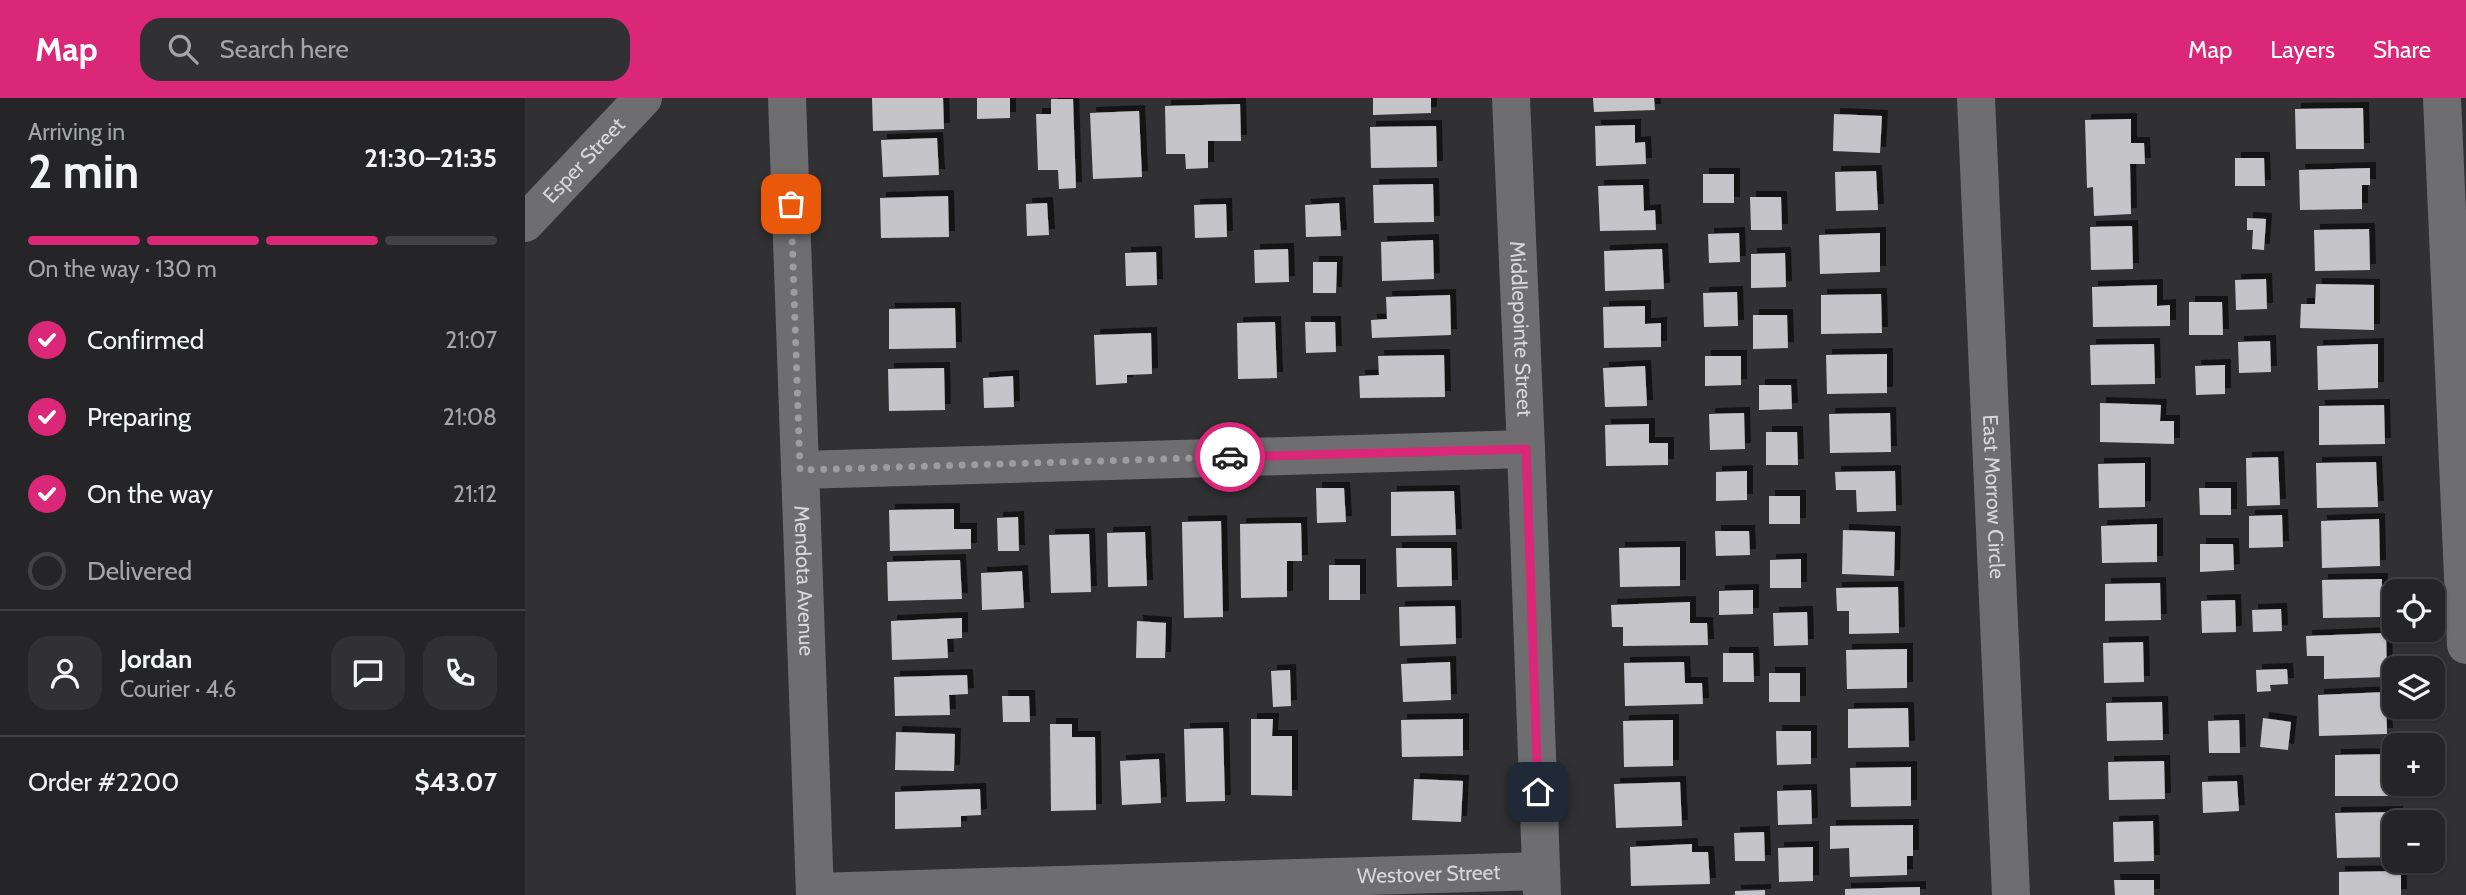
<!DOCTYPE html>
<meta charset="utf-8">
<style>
body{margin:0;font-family:Cabin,sans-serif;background:#313133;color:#f1f3f6;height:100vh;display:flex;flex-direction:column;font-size:26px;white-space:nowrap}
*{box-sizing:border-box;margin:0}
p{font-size:23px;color:#a3a5a7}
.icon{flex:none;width:38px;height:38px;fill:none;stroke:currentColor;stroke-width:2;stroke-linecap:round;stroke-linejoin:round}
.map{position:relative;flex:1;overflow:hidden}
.panel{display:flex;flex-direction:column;background:#252527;width:525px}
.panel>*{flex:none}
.tools{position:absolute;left:1857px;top:481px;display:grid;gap:14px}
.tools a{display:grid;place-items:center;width:63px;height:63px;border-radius:14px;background:#252527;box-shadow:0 2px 5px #0004,0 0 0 2px #424244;font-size:35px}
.pin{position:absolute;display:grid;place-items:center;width:60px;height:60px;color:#fff;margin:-30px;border-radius:14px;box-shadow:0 4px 10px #0006}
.courier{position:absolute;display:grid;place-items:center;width:70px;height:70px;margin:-35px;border:5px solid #db2777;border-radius:50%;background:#fff;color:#222;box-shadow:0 2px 9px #0007}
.summary em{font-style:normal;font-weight:700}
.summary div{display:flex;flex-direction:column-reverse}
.summary{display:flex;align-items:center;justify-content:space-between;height:119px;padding:0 28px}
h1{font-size:46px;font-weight:700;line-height:52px}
.bar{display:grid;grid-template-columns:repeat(4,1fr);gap:10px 7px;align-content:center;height:84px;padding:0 28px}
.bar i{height:9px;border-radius:5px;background:#424244}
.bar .on{background:#db2777}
.bar p{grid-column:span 4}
.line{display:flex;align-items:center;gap:18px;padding:0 28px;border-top:2px solid #424244}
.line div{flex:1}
.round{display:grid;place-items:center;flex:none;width:74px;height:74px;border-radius:21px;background:#313133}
ol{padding:0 28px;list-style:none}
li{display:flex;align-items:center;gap:21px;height:77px}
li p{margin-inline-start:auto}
li .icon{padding:7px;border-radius:50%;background:#db2777;color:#fff;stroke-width:4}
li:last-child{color:#a3a5a7}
li i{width:38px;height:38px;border:4px solid #424244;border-radius:50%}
header{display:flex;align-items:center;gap:42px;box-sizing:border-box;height:98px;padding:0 35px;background:#db2777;color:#fff}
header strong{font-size:33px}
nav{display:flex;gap:38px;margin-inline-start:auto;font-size:24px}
.search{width:490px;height:63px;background:#313133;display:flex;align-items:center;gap:18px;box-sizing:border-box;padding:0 24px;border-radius:21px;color:#a3a5a7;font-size:26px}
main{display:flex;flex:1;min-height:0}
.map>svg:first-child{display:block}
.building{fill:#c5c5c9;filter:url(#shadow)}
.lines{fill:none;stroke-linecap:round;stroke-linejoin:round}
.minor{stroke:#6e6e71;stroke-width:38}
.done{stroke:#9d9d9f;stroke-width:7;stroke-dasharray:0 12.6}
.route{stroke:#db2777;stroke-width:9}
.labels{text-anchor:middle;stroke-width:7;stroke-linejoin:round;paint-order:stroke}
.street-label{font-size:21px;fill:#d7d7d9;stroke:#19191a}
</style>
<header>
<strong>Map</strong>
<div class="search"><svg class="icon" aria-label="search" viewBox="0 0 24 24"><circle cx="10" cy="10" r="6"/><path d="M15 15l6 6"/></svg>Search here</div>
<nav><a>Map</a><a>Layers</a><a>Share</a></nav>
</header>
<main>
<section class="panel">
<div class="summary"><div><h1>2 min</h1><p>Arriving in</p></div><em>21:30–21:35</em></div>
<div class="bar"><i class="on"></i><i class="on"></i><i class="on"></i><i></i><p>On the way · 130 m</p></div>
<ol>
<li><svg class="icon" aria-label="check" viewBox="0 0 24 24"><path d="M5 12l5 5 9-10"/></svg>Confirmed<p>21:07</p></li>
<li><svg class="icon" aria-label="check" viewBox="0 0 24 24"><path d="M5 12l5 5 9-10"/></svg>Preparing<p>21:08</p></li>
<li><svg class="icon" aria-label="check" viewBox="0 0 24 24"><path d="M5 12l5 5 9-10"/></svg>On the way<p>21:12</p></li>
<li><i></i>Delivered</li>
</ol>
<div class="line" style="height:126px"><a class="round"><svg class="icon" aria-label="person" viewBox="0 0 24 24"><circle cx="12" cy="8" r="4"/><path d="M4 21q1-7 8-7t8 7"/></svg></a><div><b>Jordan</b><p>Courier · 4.6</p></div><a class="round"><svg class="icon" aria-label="chat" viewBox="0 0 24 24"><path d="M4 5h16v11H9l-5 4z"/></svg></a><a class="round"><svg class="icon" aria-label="phone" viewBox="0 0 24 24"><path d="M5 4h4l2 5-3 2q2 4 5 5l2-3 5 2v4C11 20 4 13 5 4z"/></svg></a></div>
<div class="line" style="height:91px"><div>Order #2200</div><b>$43.07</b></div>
</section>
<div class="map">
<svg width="1941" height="797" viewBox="0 0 1941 797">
<defs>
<filter id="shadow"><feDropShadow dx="6" dy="-6" stdDeviation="0" flood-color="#0009"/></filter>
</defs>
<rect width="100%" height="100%" fill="#313134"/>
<!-- building -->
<path class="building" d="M347,0H418L419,31L348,33Z
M452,0H485V20L452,21Z
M848,0H906V15L848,17Z
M1068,0H1129L1130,12L1069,14Z
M526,1H548L551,90L534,91L533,72H513L511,16H526Z
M715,6L716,43H683V70L661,71L660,56H641L640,8Z
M1838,10L1839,51H1771L1770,11Z
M614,13L617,79L568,81L565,15Z
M1309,16L1357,18L1355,55L1308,53Z
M1606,21V45H1619L1620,66H1605L1606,116L1569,118L1568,89L1562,90L1560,22Z
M1110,27V45L1120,44L1121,66L1071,68L1070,28Z
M911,28L912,69L846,70L845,29Z
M412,40L414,77L358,79L356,42Z
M1710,60H1739L1740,88H1710Z
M1845,70V87H1837V111L1775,112L1774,72Z
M1351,73L1353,112L1311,113L1310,74Z
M1178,76H1209V105H1178Z
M908,86L909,124L849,125L848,87Z
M1118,87L1119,113L1130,112L1131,132L1075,133L1073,88Z
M423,98L424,139L356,140L355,100Z
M1225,99H1256L1257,132H1226Z
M522,105L524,137L502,138L501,106Z
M814,105L816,138L781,139L780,107Z
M701,106L702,139L670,140L669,107Z
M1722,120L1741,121L1739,152L1727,151L1728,132H1722Z
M1607,128L1608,171L1566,172L1565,129Z
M1844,131L1845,172L1790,173L1789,132Z
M1214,135L1215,164L1184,165L1183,136Z
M1355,135V174L1295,176L1294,137Z
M908,142L909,181L857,183L856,144Z
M763,151L764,184L730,185L729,152Z
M1137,151L1139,191L1080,193L1079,153Z
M631,154L632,187L601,188L600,155Z
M1260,155L1261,189L1226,190V156Z
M788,164H812L811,195H788Z
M1741,181L1742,211L1711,212L1710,182Z
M1791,186L1849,187V232L1775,230L1776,206H1790Z
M1632,187V208L1645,207V228L1568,229L1567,189Z
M1212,194L1213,228L1179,229L1178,195Z
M1356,196L1357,235L1296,236V197Z
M925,197L926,237L847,240L846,222L862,221L861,199Z
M1664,204H1697L1698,237H1664Z
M1120,208V226L1136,225V249L1079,250L1078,209Z
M430,210L431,250L364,251V211Z
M1228,217H1262L1263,250L1228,251Z
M750,224L752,280L713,281L712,225Z
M780,224H810L811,254L781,255Z
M626,235L627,276L602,277V285L571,287L569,237Z
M1745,243L1746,274L1714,275L1713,244Z
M1629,246L1630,286L1566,287L1565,247Z
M1853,246V290L1793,292L1792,248Z
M1362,256V295L1302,296L1301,257Z
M919,257L920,299L835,300L834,278L854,277L853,258Z
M1180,258H1216V287L1180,288Z
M1700,267V296L1671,297L1670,268Z
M1120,268L1122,308L1080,309L1078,270Z
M419,270L420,312L364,313L363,271Z
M488,278L489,309L459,310L458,280Z
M1234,287H1266L1267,311L1234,312Z
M1575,305L1636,307L1635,323H1649V346L1575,344Z
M1859,307L1860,346L1794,347V308Z
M1219,315L1220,351L1185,352L1184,316Z
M1365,315L1366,354L1305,355L1304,316Z
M1124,326V345H1143V367L1081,368L1080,327Z
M1241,334H1272L1273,367H1241Z
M1753,359L1755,407L1722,408L1721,360Z
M1851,364L1853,409L1792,410L1791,365Z
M1620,365V409L1574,410L1573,366Z
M1222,373V402L1191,403V374Z
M1370,373L1371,413L1332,414L1331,392H1311L1310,374Z
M791,390H819L821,424L792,425Z
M1674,390H1706V417H1675Z
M929,393L931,437L866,438V394Z
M1244,398H1275V426H1244Z
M429,411V431H446V451L365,453L364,412Z
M1757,417L1758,449L1724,450V418Z
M493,419L494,453H473L472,420Z
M1854,421L1855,468L1797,470L1796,423Z
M696,423L698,519L659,520L657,424Z
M776,425L777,463H762V499L716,500L715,426Z
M1632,426V464L1577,465L1576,428Z
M1318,432L1370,434L1369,478L1317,476Z
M1190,433H1224L1225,457L1191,458Z
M620,434L622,488L583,489L582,435Z
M564,436L566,494L526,495L524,437Z
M1675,446H1708L1709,472L1675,474Z
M1155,449V488L1095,489L1094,450Z
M871,450H926L927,488L872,489Z
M1276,461V490H1245V462Z
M435,462L437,501L363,503L362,464Z
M804,467H835V502H804Z
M497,473L499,510L457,512L456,475Z
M1857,481V519L1798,520L1797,482Z
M1635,485L1636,522L1580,523V486Z
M1373,489L1374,535L1324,536V513H1312L1311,490Z
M1228,492V516L1194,517V493Z
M1710,502L1711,534L1677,535L1676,503Z
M1165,504V525H1182L1183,547L1098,548V529H1087L1086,507Z
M930,508L931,546L875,548L874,509Z
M1756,511L1757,533L1728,534L1727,512Z
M1282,514L1283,547L1249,548L1248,515Z
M437,520V540L422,541L423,560L367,562L366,523Z
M612,523L641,525L640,560H611Z
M1861,535L1862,579L1799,581V558H1782L1781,538Z
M1618,544L1619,584L1579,585L1578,545Z
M1382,551V590L1322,591L1321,552Z
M1198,555H1228L1229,584H1198Z
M925,564L926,602L878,604L876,566Z
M1159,564L1160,585H1177L1178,606L1100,608L1099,565Z
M1762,571L1763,586L1745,587L1746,593L1732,594L1731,572Z
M765,572L766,608L748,609L746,573Z
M1244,575H1275V604H1244Z
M442,577L443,596L424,597L425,617L370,618L369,579Z
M1861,594L1862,636L1794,638L1793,597Z
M477,598H504L505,624H478Z
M1637,604L1638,642L1582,643L1581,605Z
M1383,610L1384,649L1323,650V611Z
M1738,620L1766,624L1763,652L1735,649Z
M726,621H748L747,638H767V698L726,697Z
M938,621V658L877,659L876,622Z
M1148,622V668L1099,669L1098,623Z
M1714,622L1715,655H1684L1683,623Z
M525,626H547V639H570L571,712L526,713Z
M698,630L700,703L661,704L659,631Z
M1251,633H1286V666L1252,667Z
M371,634L430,636L429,673L370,672Z
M1867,656L1868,698H1810V657Z
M634,661L636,705L597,707L595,663Z
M1639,663L1640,701L1584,702L1583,664Z
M1386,669V708L1326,709L1325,670Z
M889,681L938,683L936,724L887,722Z
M1712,683L1714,713L1678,715L1677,684Z
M1155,684L1157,728L1091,730L1089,686Z
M455,691L456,717L436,718V729L370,731V694Z
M1286,692L1287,726L1253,727L1252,693Z
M1872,714V724H1869V759L1812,760L1810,715Z
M1628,723L1629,763L1589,764L1588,724Z
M1388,727V758H1382V777L1325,779L1324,750L1305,751V728Z
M1239,734L1240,763H1210L1209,735Z
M1167,746V754H1183L1185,786L1106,788L1105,749Z
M1288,749V783L1254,784L1253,750Z
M1876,773V797H1814V774Z
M1589,782H1629V797H1590Z
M1395,789V797H1320V791Z
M1240,792V797H1210V793Z"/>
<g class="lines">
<!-- minor -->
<g class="minor">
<path id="s1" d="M262,0L290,797"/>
<path id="s2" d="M986,0L1001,351L1017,797"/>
<path id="s3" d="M1451,0L1486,797"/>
<path d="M1917,0L1941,547"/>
<path id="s4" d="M0,125L118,0"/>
<path d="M275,372L1001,351"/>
<path id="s5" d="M290,794L1016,773"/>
</g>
</g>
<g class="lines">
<!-- done -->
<path class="done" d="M266,106L275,372L705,359"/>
<!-- route -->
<path class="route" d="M705,359L1001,351L1013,694"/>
</g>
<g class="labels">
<!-- street labels -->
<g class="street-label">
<text dy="7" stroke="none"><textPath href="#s4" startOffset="86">Esper Street</textPath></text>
<text dy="7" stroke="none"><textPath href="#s2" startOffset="231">Middlepointe Street</textPath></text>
<text dy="7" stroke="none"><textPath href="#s3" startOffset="399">East Morrow Circle</textPath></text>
<text dy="7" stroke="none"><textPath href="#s1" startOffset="483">Mendota Avenue</textPath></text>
<text dy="7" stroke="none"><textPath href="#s5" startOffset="614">Westover Street</textPath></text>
</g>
</g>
</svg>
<div class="tools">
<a><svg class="icon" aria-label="locate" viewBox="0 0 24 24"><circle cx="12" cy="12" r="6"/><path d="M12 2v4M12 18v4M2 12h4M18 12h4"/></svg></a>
<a><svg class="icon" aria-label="layers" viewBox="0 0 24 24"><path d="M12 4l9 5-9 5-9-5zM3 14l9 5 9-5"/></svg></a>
<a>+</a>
<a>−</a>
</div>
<div class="pin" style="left:266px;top:106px;background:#ea580c"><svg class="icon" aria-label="bag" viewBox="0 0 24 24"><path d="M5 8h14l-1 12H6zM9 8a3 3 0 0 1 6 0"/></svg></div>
<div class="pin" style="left:1013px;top:694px;background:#1f2937"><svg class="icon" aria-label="home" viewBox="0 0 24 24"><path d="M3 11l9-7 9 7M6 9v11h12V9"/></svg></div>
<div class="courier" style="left:705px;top:359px"><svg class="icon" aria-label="car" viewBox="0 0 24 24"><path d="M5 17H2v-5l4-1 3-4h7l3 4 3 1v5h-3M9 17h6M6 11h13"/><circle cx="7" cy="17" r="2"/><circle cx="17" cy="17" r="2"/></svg></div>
</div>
</main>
